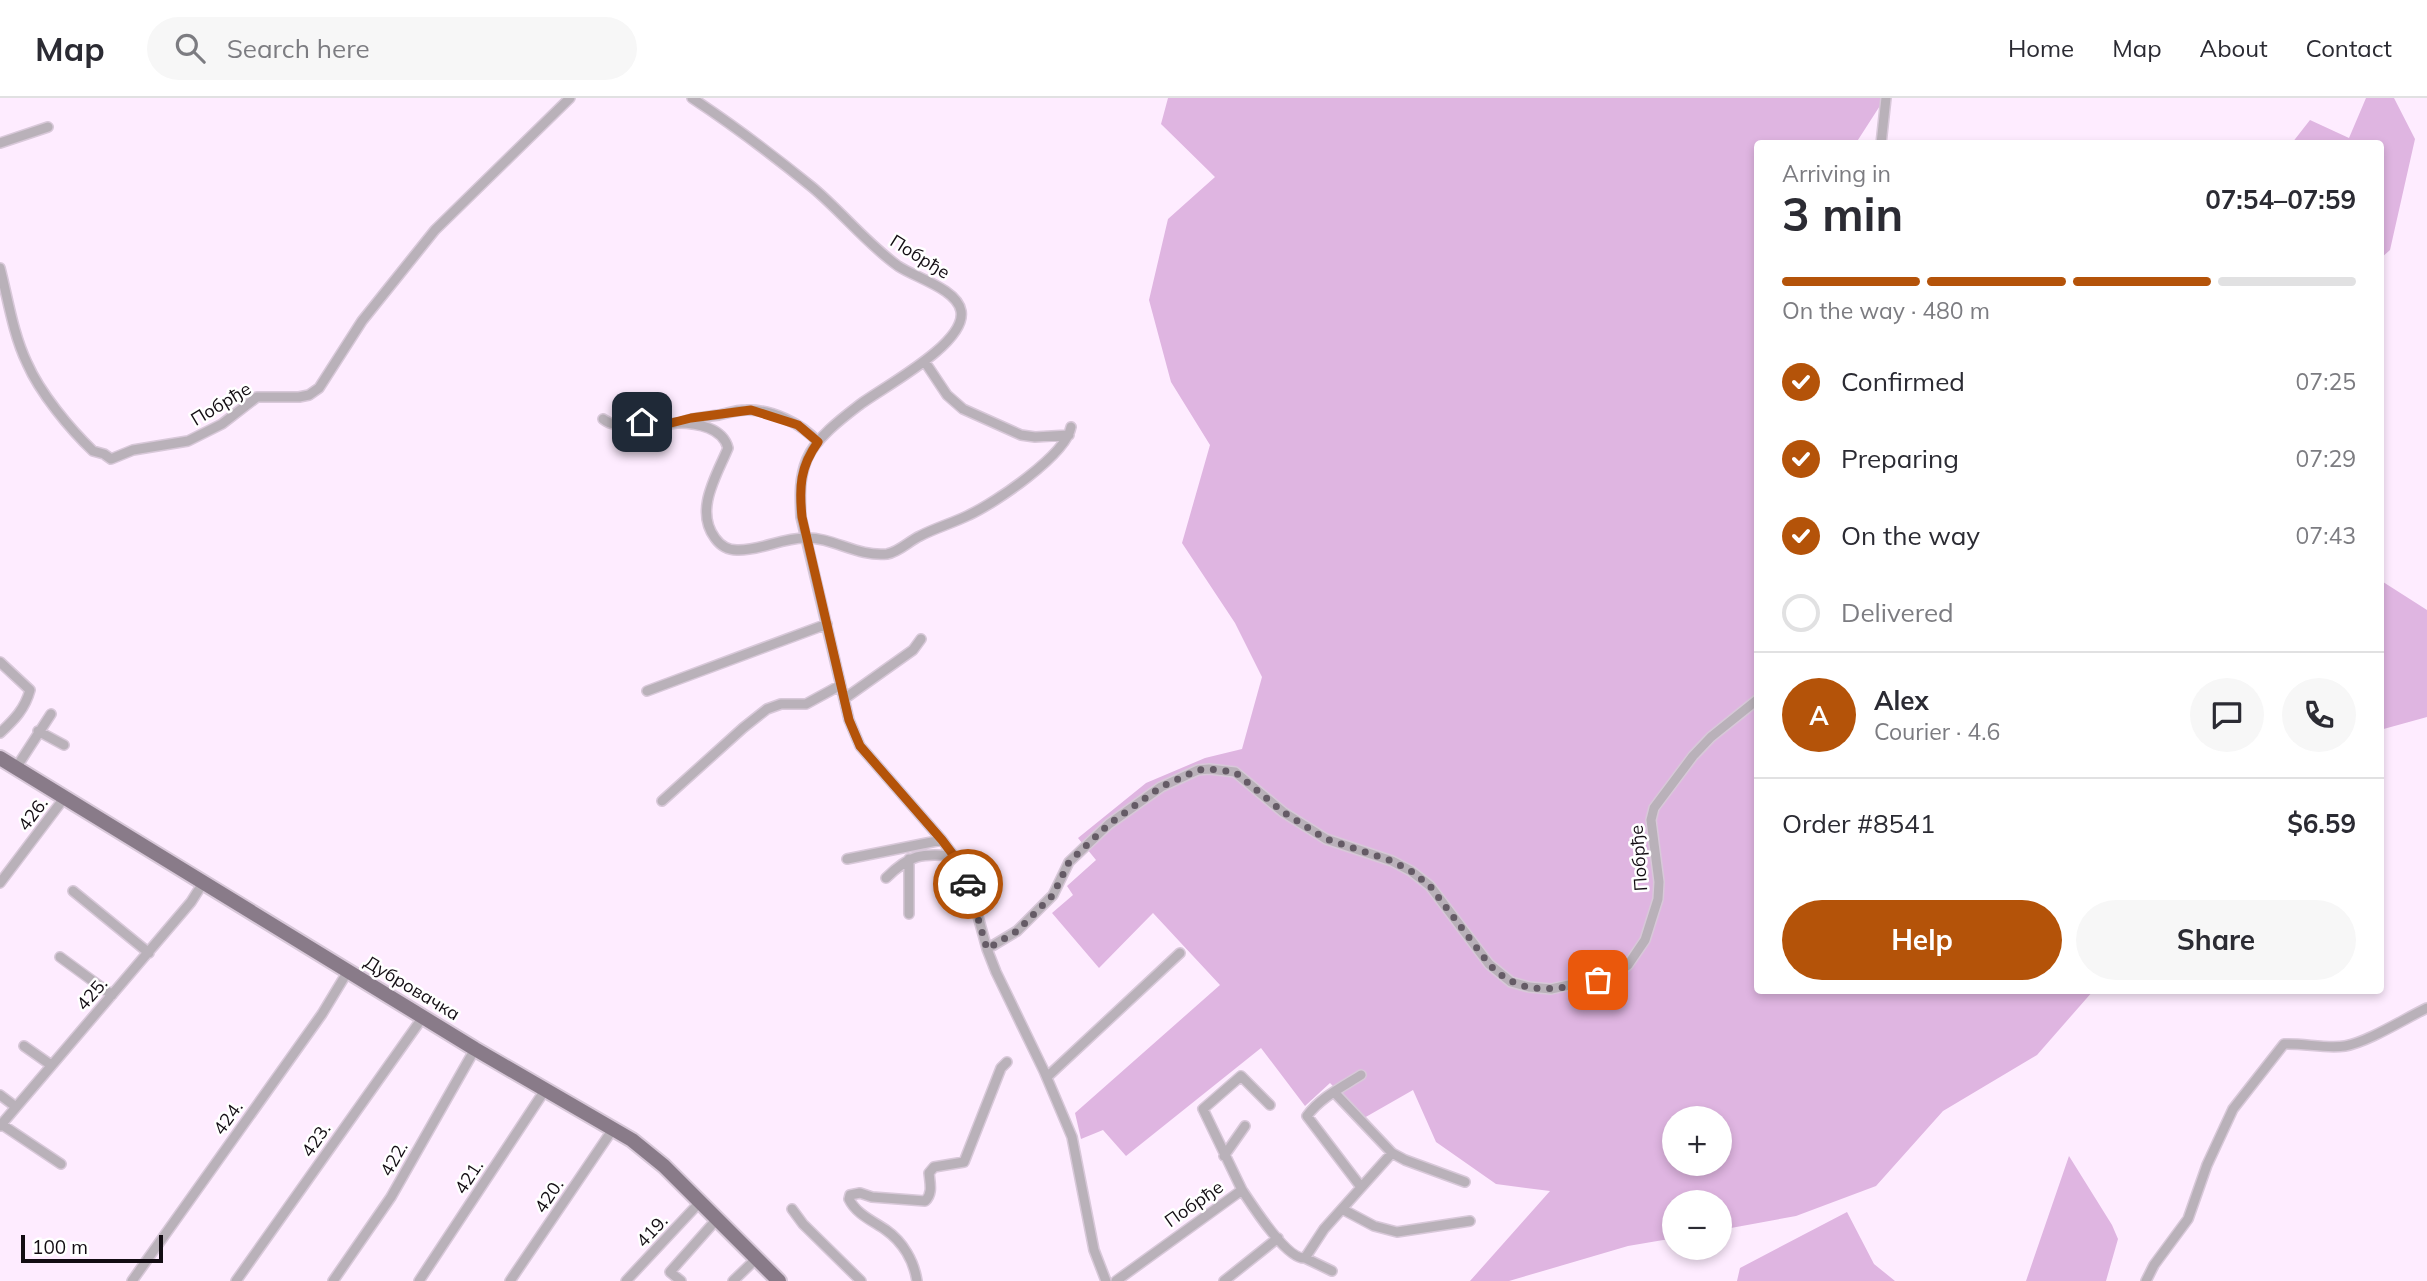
<!DOCTYPE html>
<meta charset="utf-8">
<style>
body{margin:0;font-family:Mulish,sans-serif;background:#f7f7f7;color:#2b2b33;height:100vh;display:flex;flex-direction:column;font-size:26px;white-space:nowrap}
*{box-sizing:border-box;margin:0}
p{font-size:23px;color:#7c7c81}
.icon{flex:none;width:38px;height:38px;fill:none;stroke:currentColor;stroke-width:2;stroke-linecap:round;stroke-linejoin:round}
.map{position:relative;flex:1;overflow:hidden}
.drawer{position:absolute;left:1754px;top:42px;width:630px;height:854px;display:flex;flex-direction:column;background:#fff;border-radius:7px;box-shadow:0 4px 10px #0003}
.drawer>*{flex:none}
.tools{position:absolute;left:1662px;top:1008px;display:grid;gap:14px}
.tools a{display:grid;place-items:center;width:70px;height:70px;border-radius:50%;background:#fff;box-shadow:0 4px 10px #0003;font-size:35px}
.scale{position:absolute;left:21px;bottom:18px;width:142px;box-sizing:border-box;padding-left:7px;border:4px solid #130d13;border-top:0;font-size:19px;line-height:24px;white-space:nowrap;color:#130d13;-webkit-text-stroke:5px #fff;paint-order:stroke}
.pin{position:absolute;display:grid;place-items:center;width:60px;height:60px;color:#fff;margin:-30px;border-radius:14px;box-shadow:0 4px 10px #0006}
.courier{position:absolute;display:grid;place-items:center;width:70px;height:70px;margin:-35px;border:5px solid #b45309;border-radius:50%;background:#fff;color:#222;box-shadow:0 2px 9px #0007}
.summary em{font-style:normal;font-weight:700}
.summary div{display:flex;flex-direction:column-reverse}
.summary{display:flex;align-items:center;justify-content:space-between;height:119px;padding:0 28px}
h1{font-size:46px;font-weight:700;line-height:52px}
.bar{display:grid;grid-template-columns:repeat(4,1fr);gap:10px 7px;align-content:center;height:84px;padding:0 28px}
.bar i{height:9px;border-radius:5px;background:#e1e1e2}
.bar .on{background:#b45309}
.bar p{grid-column:span 4}
.line{display:flex;align-items:center;gap:18px;padding:0 28px;border-top:2px solid #e1e1e2}
.line div{flex:1}
.round{display:grid;place-items:center;flex:none;width:74px;height:74px;border-radius:37px;background:#f7f7f7}
ol{padding:0 28px;list-style:none}
li{display:flex;align-items:center;gap:21px;height:77px}
li p{margin-inline-start:auto}
li .icon{padding:7px;border-radius:50%;background:#b45309;color:#fff;stroke-width:4}
li:last-child{color:#7c7c81}
li i{width:38px;height:38px;border:4px solid #e1e1e2;border-radius:50%}
.primary-button{display:flex;gap:14px;margin-top:auto;padding:14px 28px}
.primary-button a{flex:1;height:80px;border-radius:42px;background:#b45309;color:#fff;font-size:28px;font-weight:700;line-height:80px;text-align:center}
.primary-button a+a{background:#f7f7f7;color:#2b2b33}
header{display:flex;align-items:center;gap:42px;box-sizing:border-box;height:98px;padding:0 35px;background:#fff;border-bottom:2px solid #e1e1e2}
header strong{font-size:33px}
nav{display:flex;gap:38px;margin-inline-start:auto;font-size:24px}
.search{width:490px;height:63px;background:#f7f7f7;display:flex;align-items:center;gap:18px;box-sizing:border-box;padding:0 24px;border-radius:38px;color:#7c7c81;font-size:26px}
.map>svg:first-child{display:block}
.green{fill:#dfb5e1;fill-rule:evenodd}
.lines{fill:none;stroke-linecap:round;stroke-linejoin:round}
.minor-casing{stroke:#d8c8d9;stroke-width:12}
.primary-casing{stroke:#d8c8d9;stroke-width:18}
.minor{stroke:#b9b1b9;stroke-width:9}
.primary{stroke:#897b89;stroke-width:14}
.done{stroke:#655b66;stroke-width:7;stroke-dasharray:0 12.6}
.route{stroke:#b45309;stroke-width:9}
.labels{text-anchor:middle;stroke-width:5;stroke-linejoin:round;paint-order:stroke}
.street-label{font-size:18px;fill:#130d13;stroke:#fff}
</style>
<header>
<strong>Map</strong>
<div class="search"><svg class="icon" aria-label="search" viewBox="0 0 24 24"><circle cx="10" cy="10" r="6"/><path d="M15 15l6 6"/></svg>Search here</div>
<nav><a>Home</a><a>Map</a><a>About</a><a>Contact</a></nav>
</header>
<div class="map">
<svg width="2427" height="1183" viewBox="0 0 2427 1183">
<rect width="100%" height="100%" fill="#feecff"/>
<!-- green -->
<path class="green" d="M1168,0H1885L1856,45L1757,46V892L2093,893L2037,957L1943,1013L1876,1088L1796,1118L1720,1132V1104H1675V1140L1628,1148L1509,1183H1470L1550,1093L1496,1086L1436,1044L1413,992L1364,1020L1330,985L1305,1008L1261,950L1126,1058L1103,1032L1081,1041L1075,1015L1220,887L1153,815L1099,870L1052,815L1073,797L1067,788L1096,762L1078,740L1146,685L1205,660L1242,651L1262,579L1235,525L1182,445L1210,347L1171,284L1149,202L1168,121L1215,79L1161,26ZM1675,1020H1720V1066H1675Z
M2366,0H2394L2415,41L2390,152L2380,161V46L2292,45L2310,22L2349,40Z
M2380,482L2427,512V619L2380,632Z
M2069,1058L2112,1127L2118,1141L2106,1183H2026Z
M1847,1114L1874,1166L1895,1183H1737L1740,1170Z"/>
<g class="lines">
<!-- minor casing -->
<g class="minor-casing">
<path id="minor" d="M692,0C733,27 774,58 812,89C842,114 866,145 898,168C916,180 957,191 961,213C967,246 881,290 858,308C841,321 815,341 807,361C799,380 800,399 801,419L849,622L860,648L942,742L954,758L970,789L987,851L996,874L1044,973L1072,1039L1094,1152L1106,1183
M0,45L48,29
M1881,46L1886,0
M0,170C8,201 13,236 27,265C40,295 70,331 93,353L104,356L111,361L133,352L188,343L222,326L257,299H299L309,297L319,290L362,223L435,132L570,0
M925,264L947,297L963,311L1021,337L1035,339L1069,337
M603,321C614,330 627,325 640,325C647,324 654,327 662,327C667,327 673,325 678,325C698,325 723,330 728,350C717,377 694,412 715,440C720,447 727,452 737,452C759,453 782,440 805,440C833,439 857,459 887,456C899,454 909,443 920,438C935,430 953,425 969,417C995,405 1066,357 1071,329
M682,324C694,319 706,319 719,317C728,315 736,312 746,312C771,311 801,325 818,344
M0,564L30,592C25,611 14,622 0,635
M647,593L827,526
M844,601L913,552L921,541
M38,633L64,647
M16,670L51,616
M662,703L743,630L767,611L781,606H806L839,588
M847,761L942,742
M886,780C910,756 922,755 954,758
M0,785L65,699
M73,793L149,855
M909,816V761
M987,851L1017,833L1053,797L1069,764L1109,726L1161,689L1198,672L1209,671L1235,674L1283,714L1326,741L1392,763L1411,773L1430,788L1489,866L1511,884L1529,889L1551,891L1615,877L1628,867L1645,842L1658,801L1659,784L1651,722L1654,710L1693,658L1711,639L1757,602
M60,859L112,897
M24,948L51,967
M1361,977C1342,989 1320,1000 1307,1018L1361,1089
M1047,979L1180,855
M1334,994L1392,1055L1405,1062L1465,1084
M0,997L16,1009
M1,1026L61,1066
M0,1028L191,804L203,785
M1224,1058L1245,1028
M1242,1092L1203,1011L1241,978L1270,1007
M792,1111L803,1126L861,1183
M1342,1111L1374,1128L1397,1134L1470,1123
M1305,1160L1332,1173
M132,1183L322,916L348,873
M236,1183L423,919
M333,1183L391,1099L475,951
M419,1183L545,992
M510,1183L613,1031
M626,1183L700,1104
M681,1183L670,1174L717,1121
M733,1183L757,1160
M917,1183C914,1163 903,1144 886,1132C873,1123 856,1116 849,1101L850,1097L860,1095L872,1099L925,1103C933,1096 930,1085 929,1075L934,1069L964,1064L1001,970L1007,964
M1116,1183L1242,1092C1252,1107 1287,1162 1305,1160L1324,1131L1392,1055
M1224,1183L1278,1140
M2146,1183L2154,1167L2188,1121L2207,1067L2233,1011L2284,946C2304,945 2326,951 2345,948C2368,944 2404,921 2427,910"/>
</g>
<!-- primary casing -->
<g class="primary-casing">
<path id="primary" d="M0,660L475,951L632,1042L664,1068L779,1183"/>
</g>
<!-- minor -->
<use href="#minor" class="minor"/>
<!-- primary -->
<use href="#primary" class="primary"/>
</g>
<g class="lines">
<!-- done -->
<path class="done" d="M968,786L987,851L1017,833L1053,797L1069,764L1109,726L1161,689L1198,672L1209,671L1235,674L1283,714L1326,741L1392,763L1411,773L1430,788L1489,866C1521,900 1557,892 1598,882"/>
<!-- route -->
<path class="route" d="M642,324L663,327L691,320L751,312L798,327L818,344C800,369 799,389 802,419L849,622L860,648L942,742L954,758L968,786"/>
</g>
<g class="labels">
<!-- street labels -->
<g class="street-label">
<text transform="translate(920 159) rotate(32)" y="6">Побрђе</text>
<text transform="translate(221 306) rotate(-31)" y="6">Побрђе</text>
<text transform="translate(33 716) rotate(-53)" y="6">426.</text>
<text transform="translate(1639 760) rotate(-94)" y="6">Побрђе</text>
<text transform="translate(412 890) rotate(31)" y="6">Дубровачка</text>
<text transform="translate(92 896) rotate(-49)" y="6">425.</text>
<text transform="translate(228 1020) rotate(-54)" y="6">424.</text>
<text transform="translate(316 1042) rotate(-55)" y="6">423.</text>
<text transform="translate(394 1061) rotate(-60)" y="6">422.</text>
<text transform="translate(469 1079) rotate(-57)" y="6">421.</text>
<text transform="translate(549 1098) rotate(-56)" y="6">420.</text>
<text transform="translate(1194 1106) rotate(-35)" y="6">Побрђе</text>
<text transform="translate(652 1133) rotate(-47)" y="6">419.</text>
</g>
</g>
</svg>
<div class="tools">
<a>+</a>
<a>−</a>
</div>
<div class="scale">100 m</div>
<div class="pin" style="left:1598px;top:882px;background:#ea580c"><svg class="icon" aria-label="bag" viewBox="0 0 24 24"><path d="M5 8h14l-1 12H6zM9 8a3 3 0 0 1 6 0"/></svg></div>
<div class="pin" style="left:642px;top:324px;background:#1f2937"><svg class="icon" aria-label="home" viewBox="0 0 24 24"><path d="M3 11l9-7 9 7M6 9v11h12V9"/></svg></div>
<div class="courier" style="left:968px;top:786px"><svg class="icon" aria-label="car" viewBox="0 0 24 24"><path d="M5 17H2v-5l4-1 3-4h7l3 4 3 1v5h-3M9 17h6M6 11h13"/><circle cx="7" cy="17" r="2"/><circle cx="17" cy="17" r="2"/></svg></div>
<section class="drawer">
<div class="summary"><div><h1>3 min</h1><p>Arriving in</p></div><em>07:54–07:59</em></div>
<div class="bar"><i class="on"></i><i class="on"></i><i class="on"></i><i></i><p>On the way · 480 m</p></div>
<ol>
<li><svg class="icon" aria-label="check" viewBox="0 0 24 24"><path d="M5 12l5 5 9-10"/></svg>Confirmed<p>07:25</p></li>
<li><svg class="icon" aria-label="check" viewBox="0 0 24 24"><path d="M5 12l5 5 9-10"/></svg>Preparing<p>07:29</p></li>
<li><svg class="icon" aria-label="check" viewBox="0 0 24 24"><path d="M5 12l5 5 9-10"/></svg>On the way<p>07:43</p></li>
<li><i></i>Delivered</li>
</ol>
<div class="line" style="height:126px"><b class="round" style="background:#b45309;color:#fff">A</b><div><b>Alex</b><p>Courier · 4.6</p></div><a class="round"><svg class="icon" aria-label="chat" viewBox="0 0 24 24"><path d="M4 5h16v11H9l-5 4z"/></svg></a><a class="round"><svg class="icon" aria-label="phone" viewBox="0 0 24 24"><path d="M5 4h4l2 5-3 2q2 4 5 5l2-3 5 2v4C11 20 4 13 5 4z"/></svg></a></div>
<div class="line" style="height:91px"><div>Order #8541</div><b>$6.59</b></div>
<div class="primary-button"><a>Help</a><a>Share</a></div>
</section>
</div>
